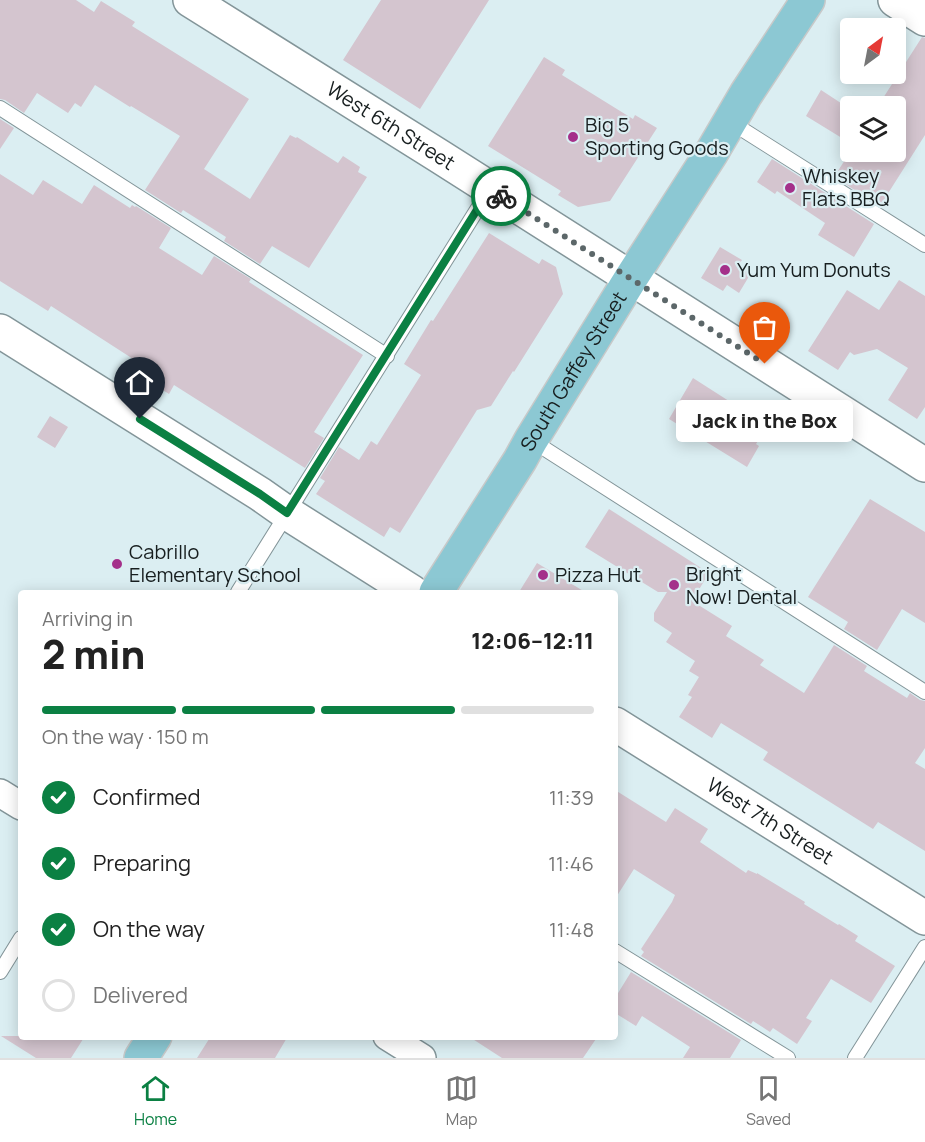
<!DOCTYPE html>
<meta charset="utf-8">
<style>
body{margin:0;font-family:Manrope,sans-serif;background:#f6f6f6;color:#222;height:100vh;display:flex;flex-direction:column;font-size:22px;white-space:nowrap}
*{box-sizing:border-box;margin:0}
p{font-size:20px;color:#767676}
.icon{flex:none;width:33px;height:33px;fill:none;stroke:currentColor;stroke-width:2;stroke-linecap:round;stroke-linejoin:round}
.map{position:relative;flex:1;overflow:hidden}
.drawer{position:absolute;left:18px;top:590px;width:600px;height:450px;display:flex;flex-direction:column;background:#fff;border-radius:6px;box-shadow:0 3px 15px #0003}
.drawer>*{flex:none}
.needle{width:39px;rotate:32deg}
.controls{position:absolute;left:840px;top:18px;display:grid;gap:12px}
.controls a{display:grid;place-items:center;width:66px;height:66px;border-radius:6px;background:#fff;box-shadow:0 3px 15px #0003;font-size:30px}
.pin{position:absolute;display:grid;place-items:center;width:51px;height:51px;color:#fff;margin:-62px -26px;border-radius:50% 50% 50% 0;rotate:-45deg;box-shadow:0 0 6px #0007}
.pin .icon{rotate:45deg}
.courier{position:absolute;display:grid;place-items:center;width:60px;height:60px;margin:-30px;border:4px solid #0b8043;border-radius:50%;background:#fff;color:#222;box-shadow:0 2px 8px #0007}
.bubble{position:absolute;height:42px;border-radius:6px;background:#fff;box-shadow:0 3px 15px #0003;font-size:20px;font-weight:800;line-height:42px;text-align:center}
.overview em{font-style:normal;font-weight:800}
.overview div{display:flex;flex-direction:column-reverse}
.overview{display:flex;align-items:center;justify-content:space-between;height:102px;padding:0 24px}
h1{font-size:39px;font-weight:800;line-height:45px}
.bar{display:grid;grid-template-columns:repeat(4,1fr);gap:9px 6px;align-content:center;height:72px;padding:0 24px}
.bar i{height:8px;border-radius:4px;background:#e0e0e0}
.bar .selected{background:#0b8043}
.bar p{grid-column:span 4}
ol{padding:0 24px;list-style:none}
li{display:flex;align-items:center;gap:18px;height:66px}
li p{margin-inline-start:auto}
li .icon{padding:6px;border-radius:50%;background:#0b8043;color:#fff;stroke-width:4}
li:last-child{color:#767676}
li i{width:33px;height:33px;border:3px solid #e0e0e0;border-radius:50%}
.menu{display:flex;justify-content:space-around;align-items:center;height:84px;border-top:2px solid #e0e0e0;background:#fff;font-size:16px;color:#767676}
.menu a{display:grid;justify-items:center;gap:3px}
.menu .selected{color:#0b8043}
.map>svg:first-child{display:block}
.building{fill:#d4c5cf}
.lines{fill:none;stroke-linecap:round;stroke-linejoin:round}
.service-casing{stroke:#839599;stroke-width:16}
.minor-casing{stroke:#839599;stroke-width:30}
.tertiary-casing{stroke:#839599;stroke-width:36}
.primary-casing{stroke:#c7c9c9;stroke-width:36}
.service{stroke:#fff;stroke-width:14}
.minor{stroke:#fff;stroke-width:27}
.tertiary{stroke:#fff;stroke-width:33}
.primary{stroke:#8cc8d3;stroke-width:33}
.done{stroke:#5c6769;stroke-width:6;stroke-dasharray:0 10.8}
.route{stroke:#0b8043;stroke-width:8}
.poi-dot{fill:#a4308a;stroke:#dbeef2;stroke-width:2}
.labels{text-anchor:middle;stroke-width:4.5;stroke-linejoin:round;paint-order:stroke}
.poi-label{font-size:20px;fill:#171e1f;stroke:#dbeef2;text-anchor:start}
.street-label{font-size:20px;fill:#171e1f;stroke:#dbeef2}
</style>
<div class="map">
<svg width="925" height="1058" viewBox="0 0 925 1058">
<rect width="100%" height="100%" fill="#dbeef2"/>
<!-- building -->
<path class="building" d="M0,0H76L94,12L101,1L135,22L132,26L249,99L204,169L250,199L290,135L296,138L297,137L338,163L343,156L360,167L358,172L367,177L309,268L272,246L260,264L224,241L226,237L183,210L181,213L145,190L180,136L131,106L130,107L95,85L81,107L75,103L68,113L37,93L24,113L5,100L0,99Z
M381,0H489L420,109L343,60Z
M922,37L925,38V135L880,206L834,177L850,152H896V106H878Z
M544,57L565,70L562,75L633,119L635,115L657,128L610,201L578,207L558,195L561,191L488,146Z
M821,90L850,109V143L806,116Z
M0,119L14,128L0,149Z
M772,159L874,224L854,257L818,235L825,223L777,191L775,194L757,182Z
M0,174L33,195L43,180L82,204L94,185L130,208L132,205L135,207L136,206L171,228L159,248L202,275L214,256L251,279L249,282L363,355L314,432L324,438L305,468L174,385L169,394L139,375L144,366L51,306L48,311L0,281Z
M489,233L539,264L542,259L556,267L563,294L514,372L513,371L491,406L477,410L400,533L390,527L384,537L316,494L325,481L320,478L339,447L359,460L371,441L377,445L421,375L404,364L431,320L433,321Z
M720,247L742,260L738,266L751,273L739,293L727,285L723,291L701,278Z
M899,280L925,296V407L917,419L888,400L908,368L877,349L854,355L850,352L838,370L808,351L847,290L879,310Z
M693,378L768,426L756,444L759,446L747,467L669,419Z
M50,416L68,427L55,448L37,437Z
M870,499L925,532V623L902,609L877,650L844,629L848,622L808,597Z
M609,509L709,573L692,601L732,626L726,636L764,660L760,665L804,693L834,645L867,666L864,671L907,698L910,693L920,700L925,701V748L915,763L925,769V851L878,822L873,829L763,760L768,752L721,723L712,738L679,717L692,697L688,695L699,677L689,671L695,661L666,642L672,633L654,621V613L667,592H658L585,547Z
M537,563L585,592H519Z
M615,790L666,822L675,808L708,829L700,842L746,873L748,870L757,874V873L805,902L804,904L838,925L839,924L858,936L855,941L895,966L871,1003L831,979L806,1018L812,1021L797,1044L773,1028L770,1032L753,1021L751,1024L641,956L644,952L641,949L672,902L675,895L634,869L615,899Z
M631,972L741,1040L730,1058H683L690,1047L642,1016L636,1026L615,1013V998Z
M1,1036H85L71,1058H36Z
M211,1036H288L275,1058H197Z
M468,1036H598L583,1058H502Z"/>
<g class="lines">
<!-- service casing -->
<g class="service-casing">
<path id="service" d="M0,108L387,356
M729,121L925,245
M531,440L925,692
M238,592L490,189
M615,951L788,1058
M0,972L21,938
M855,1058L925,947"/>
</g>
<!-- minor casing -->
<g class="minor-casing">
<path id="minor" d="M0,793L21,806
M387,1036L422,1058"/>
</g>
<!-- tertiary casing -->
<g class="tertiary-casing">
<g id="tertiary">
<path id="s1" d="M190,0L439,156L925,465"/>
<path d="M895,0L925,19"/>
<path d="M0,331L260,494L287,513L412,592"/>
<path id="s2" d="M615,724L925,918"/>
</g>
</g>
<!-- primary casing -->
<g class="primary-casing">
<g id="primary">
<path id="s3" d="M436,592L520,460L531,440L631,278L712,152L746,94L808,0"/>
<path d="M141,1058L155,1036"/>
</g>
</g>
<!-- service -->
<use href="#service" class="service"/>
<!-- minor -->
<use href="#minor" class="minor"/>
<!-- tertiary -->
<use href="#tertiary" class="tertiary"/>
<!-- primary -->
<use href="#primary" class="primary"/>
</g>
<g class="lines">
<!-- done -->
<path class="done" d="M501,196L765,364"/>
<!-- route -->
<path class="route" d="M140,419L260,494L287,513L490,189L501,196"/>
</g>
<!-- markers -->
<g class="poi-dot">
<circle cx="573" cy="137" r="6"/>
<circle cx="790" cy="188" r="6"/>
<circle cx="725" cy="270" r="6"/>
<circle cx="117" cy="564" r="6"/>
<circle cx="543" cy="575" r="6"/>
<circle cx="674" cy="585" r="6"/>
</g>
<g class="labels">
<!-- poi labels -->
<g class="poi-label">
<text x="585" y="132">Big 5<tspan x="585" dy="23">Sporting Goods</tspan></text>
<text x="802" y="183">Whiskey<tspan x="802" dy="23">Flats BBQ</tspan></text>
<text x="737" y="277">Yum Yum Donuts</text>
<text x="129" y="559">Cabrillo<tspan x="129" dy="23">Elementary School</tspan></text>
<text x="686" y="581">Bright<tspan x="686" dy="23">Now! Dental</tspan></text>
<text x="555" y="582">Pizza Hut</text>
</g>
<!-- street labels -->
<g class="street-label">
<text dy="7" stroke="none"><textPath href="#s1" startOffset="237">West 6th Street</textPath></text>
<text dy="7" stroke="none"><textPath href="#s3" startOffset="260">South Gaffey Street</textPath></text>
<text dy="7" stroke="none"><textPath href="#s2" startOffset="183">West 7th Street</textPath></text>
</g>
</g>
</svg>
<div class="controls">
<a><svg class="needle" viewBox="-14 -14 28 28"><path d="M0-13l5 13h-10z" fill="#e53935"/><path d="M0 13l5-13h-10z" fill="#767676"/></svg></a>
<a><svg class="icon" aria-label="layers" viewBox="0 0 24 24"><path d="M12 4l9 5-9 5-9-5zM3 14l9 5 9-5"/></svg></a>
</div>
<div class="pin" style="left:765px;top:364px;background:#ea580c"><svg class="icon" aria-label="bag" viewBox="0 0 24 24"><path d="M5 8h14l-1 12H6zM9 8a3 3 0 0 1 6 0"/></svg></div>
<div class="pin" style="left:140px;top:419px;background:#1f2937"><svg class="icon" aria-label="home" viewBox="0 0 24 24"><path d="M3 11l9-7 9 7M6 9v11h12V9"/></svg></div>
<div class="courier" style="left:501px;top:196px"><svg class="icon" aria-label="bike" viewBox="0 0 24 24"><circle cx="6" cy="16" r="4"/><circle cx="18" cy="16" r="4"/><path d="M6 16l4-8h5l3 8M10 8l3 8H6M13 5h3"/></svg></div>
<div class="bubble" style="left:676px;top:400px;width:177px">Jack in the Box</div>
<section class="drawer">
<div class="overview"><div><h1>2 min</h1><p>Arriving in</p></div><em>12:06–12:11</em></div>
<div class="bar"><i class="selected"></i><i class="selected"></i><i class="selected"></i><i></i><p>On the way · 150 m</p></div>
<ol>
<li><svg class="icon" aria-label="check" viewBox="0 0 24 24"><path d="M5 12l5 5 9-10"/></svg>Confirmed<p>11:39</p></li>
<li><svg class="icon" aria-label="check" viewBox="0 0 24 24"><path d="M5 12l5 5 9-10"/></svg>Preparing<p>11:46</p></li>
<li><svg class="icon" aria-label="check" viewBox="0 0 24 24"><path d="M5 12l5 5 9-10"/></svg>On the way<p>11:48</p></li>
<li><i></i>Delivered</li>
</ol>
</section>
</div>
<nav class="menu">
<a class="selected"><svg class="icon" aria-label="home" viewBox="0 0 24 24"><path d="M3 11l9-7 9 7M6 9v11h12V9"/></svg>Home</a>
<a><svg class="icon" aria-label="map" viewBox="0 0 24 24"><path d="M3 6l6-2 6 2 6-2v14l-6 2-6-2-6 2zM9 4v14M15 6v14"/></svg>Map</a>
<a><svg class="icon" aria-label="saved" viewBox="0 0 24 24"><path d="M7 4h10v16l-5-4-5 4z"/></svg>Saved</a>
</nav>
